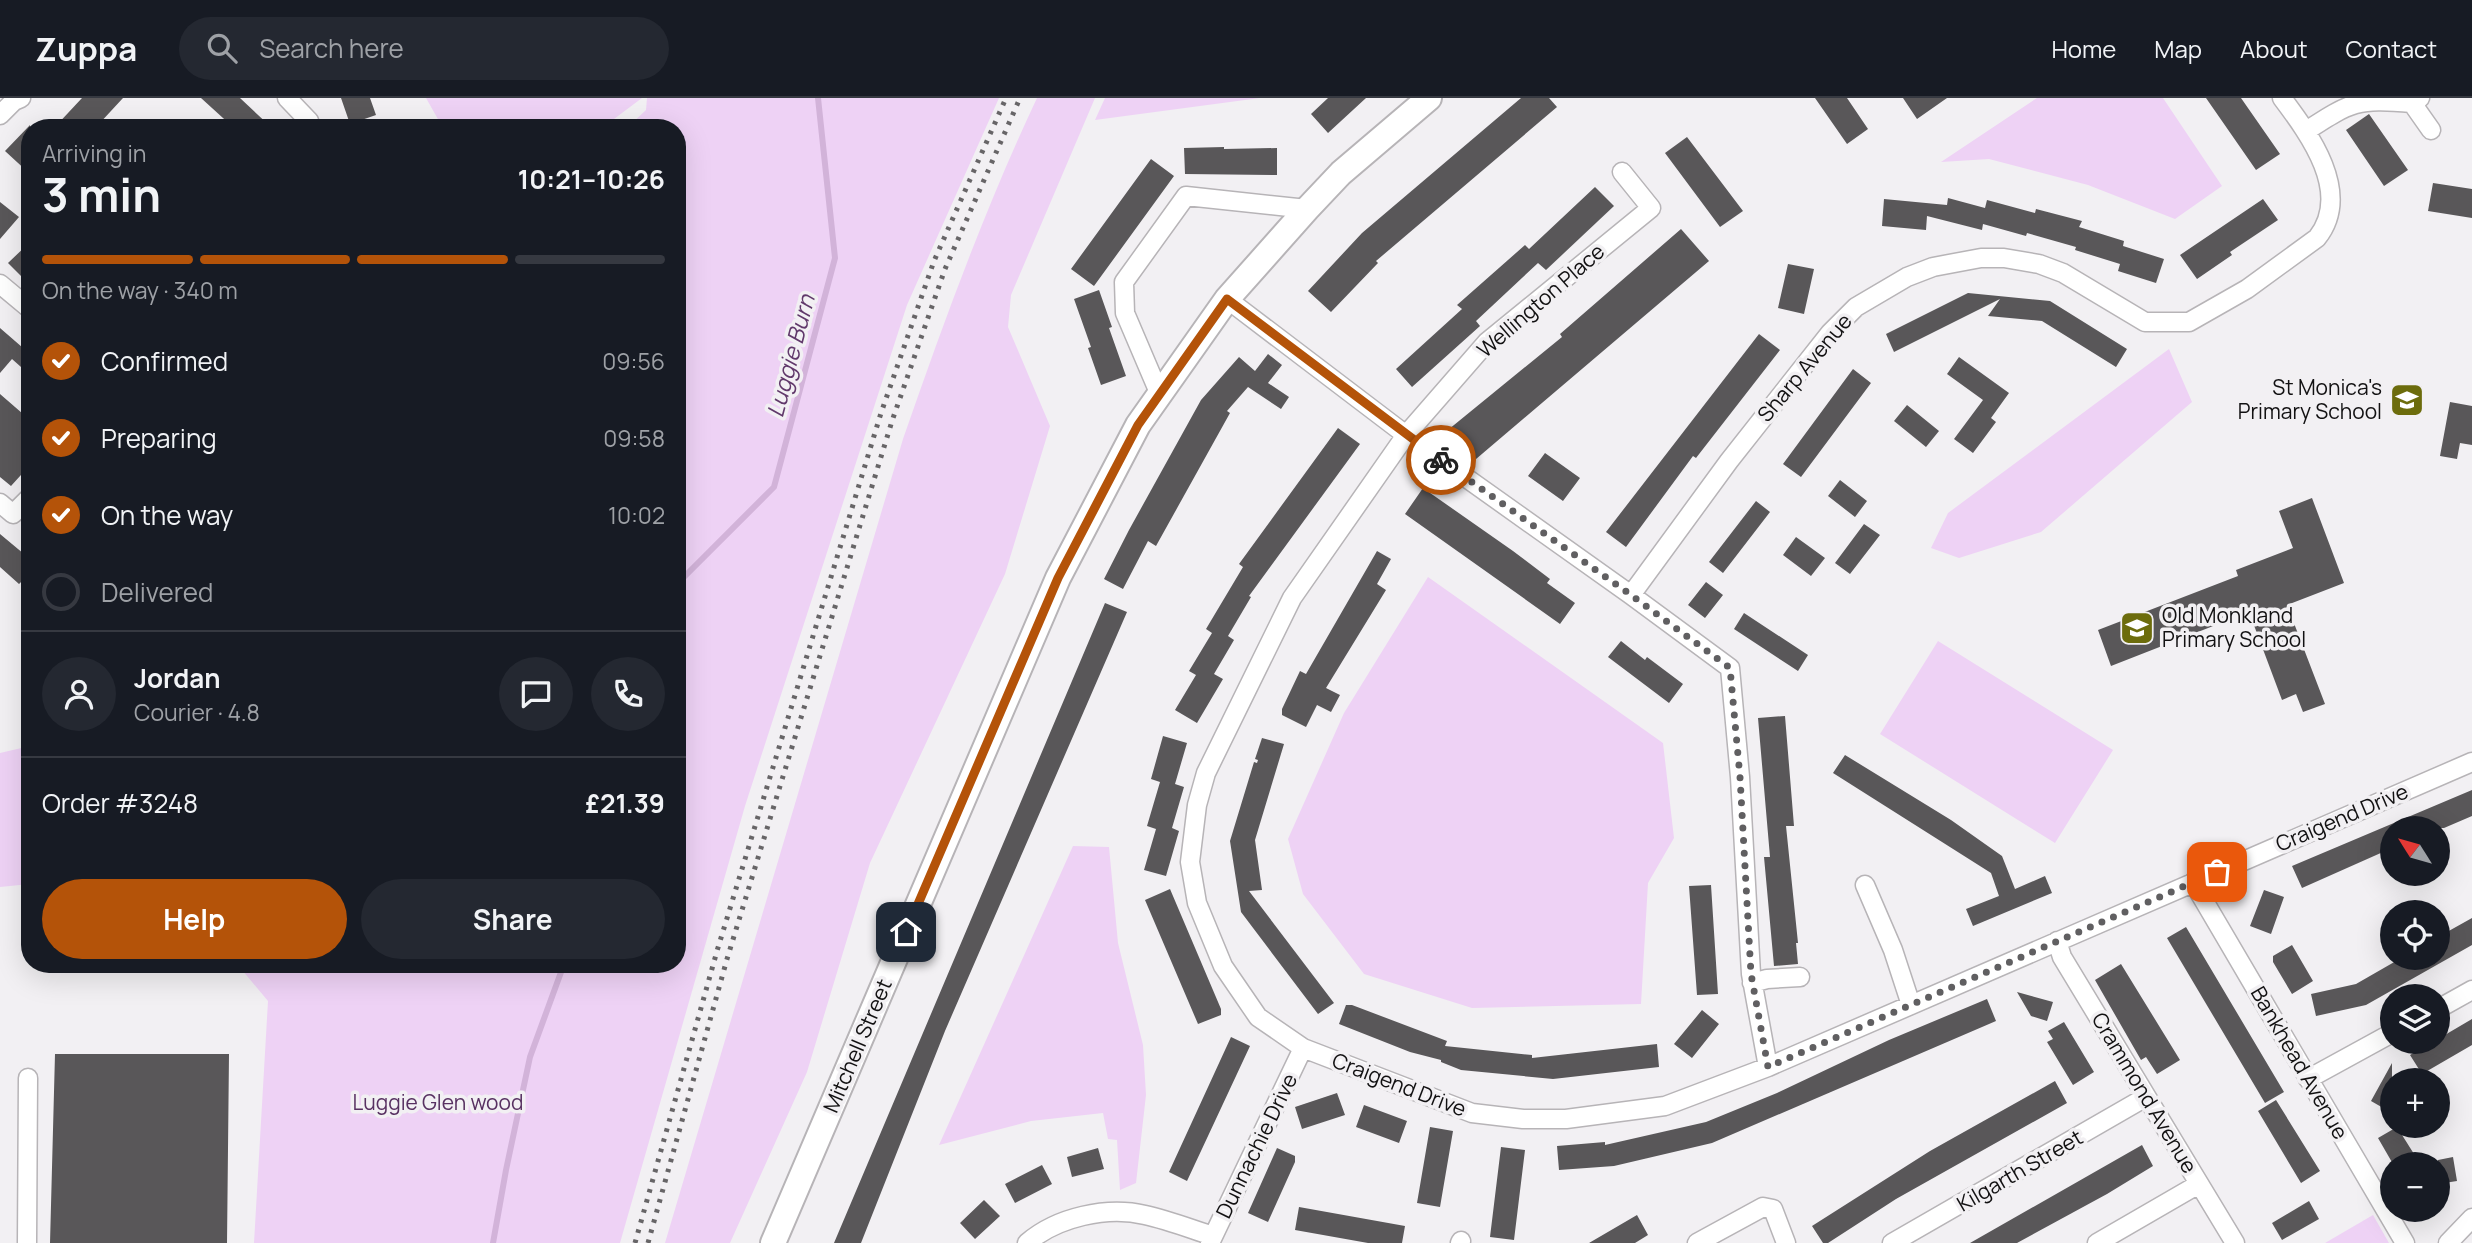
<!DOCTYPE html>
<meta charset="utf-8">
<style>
body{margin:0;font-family:Manrope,sans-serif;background:#242831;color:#f1f3f6;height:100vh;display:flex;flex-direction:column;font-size:26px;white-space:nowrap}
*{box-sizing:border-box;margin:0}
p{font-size:23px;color:#9ea1a6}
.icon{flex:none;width:38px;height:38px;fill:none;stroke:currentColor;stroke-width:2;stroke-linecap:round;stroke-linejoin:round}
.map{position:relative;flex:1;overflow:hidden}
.panel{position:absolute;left:21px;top:21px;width:665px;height:854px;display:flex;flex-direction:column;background:#171b24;border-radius:28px;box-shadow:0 7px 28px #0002}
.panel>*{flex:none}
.needle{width:46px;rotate:307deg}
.tools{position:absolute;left:2380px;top:718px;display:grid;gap:14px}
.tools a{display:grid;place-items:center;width:70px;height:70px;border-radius:50%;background:#171b24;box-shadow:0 7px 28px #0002;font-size:35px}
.pin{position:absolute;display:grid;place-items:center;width:60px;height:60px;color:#fff;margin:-30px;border-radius:14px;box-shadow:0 4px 10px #0006}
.courier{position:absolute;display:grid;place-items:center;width:70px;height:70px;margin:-35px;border:5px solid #b45309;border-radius:50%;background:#fff;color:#222;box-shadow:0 2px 9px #0007}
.head em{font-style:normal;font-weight:700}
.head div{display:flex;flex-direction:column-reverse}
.head{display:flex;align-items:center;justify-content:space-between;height:119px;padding:0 21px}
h1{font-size:46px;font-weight:700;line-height:52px}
.bar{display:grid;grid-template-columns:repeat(4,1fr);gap:10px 7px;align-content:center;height:84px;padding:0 21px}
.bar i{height:9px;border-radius:5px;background:#363941}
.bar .active{background:#b45309}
.bar p{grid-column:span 4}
.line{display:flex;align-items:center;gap:18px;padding:0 21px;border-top:2px solid #363941}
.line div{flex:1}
.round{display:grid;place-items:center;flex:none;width:74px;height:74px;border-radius:37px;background:#242831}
ol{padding:0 21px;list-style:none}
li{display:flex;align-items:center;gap:21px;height:77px}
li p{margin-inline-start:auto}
li .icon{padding:7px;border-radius:50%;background:#b45309;color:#fff;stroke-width:4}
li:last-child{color:#9ea1a6}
li i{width:38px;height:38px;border:4px solid #363941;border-radius:50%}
.primary-button{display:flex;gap:14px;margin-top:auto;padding:14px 21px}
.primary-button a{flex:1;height:80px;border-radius:42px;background:#b45309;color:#fff;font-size:28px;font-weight:700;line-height:80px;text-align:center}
.primary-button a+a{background:#242831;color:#f1f3f6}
header{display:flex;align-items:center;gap:42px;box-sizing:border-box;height:98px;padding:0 35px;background:#171b24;border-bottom:2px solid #363941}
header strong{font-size:33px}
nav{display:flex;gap:38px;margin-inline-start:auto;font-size:24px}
.search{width:490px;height:63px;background:#242831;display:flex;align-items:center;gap:18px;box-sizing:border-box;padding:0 24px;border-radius:38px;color:#9ea1a6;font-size:26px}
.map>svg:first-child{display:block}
.green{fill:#eed2f5}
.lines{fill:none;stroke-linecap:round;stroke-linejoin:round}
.stream{stroke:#d2b3d9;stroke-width:6}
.building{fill:#595759}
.street-casing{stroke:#b7b4b7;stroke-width:21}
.secondary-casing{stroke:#b7b4b7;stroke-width:28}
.street{stroke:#fff;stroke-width:18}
.secondary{stroke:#fff;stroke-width:24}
.rail{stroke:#676567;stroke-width:5;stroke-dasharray:3.5 7;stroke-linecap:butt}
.done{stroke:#605f61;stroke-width:7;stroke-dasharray:0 12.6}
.route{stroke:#b45309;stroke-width:9}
.labels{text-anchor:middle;stroke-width:7;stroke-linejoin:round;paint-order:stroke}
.street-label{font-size:21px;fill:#121112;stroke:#f2f0f3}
.poi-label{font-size:21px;fill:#121112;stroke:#f2f0f3;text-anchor:end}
.park-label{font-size:21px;fill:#583162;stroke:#f2f0f3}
.water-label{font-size:23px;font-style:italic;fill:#61396b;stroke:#f2f0f3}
</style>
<header>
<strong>Zuppa</strong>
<div class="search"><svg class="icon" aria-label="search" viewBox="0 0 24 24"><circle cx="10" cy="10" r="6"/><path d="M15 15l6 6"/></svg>Search here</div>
<nav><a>Home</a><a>Map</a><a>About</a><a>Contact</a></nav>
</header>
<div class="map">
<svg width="2472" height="1145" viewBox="0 0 2472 1145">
<rect width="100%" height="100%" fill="#f2f0f3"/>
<!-- green -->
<path class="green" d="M426,0H642L602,30H443Z
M647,0H999L907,207L745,708L620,1145H254L268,903L237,866H677V30H627L646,12Z
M1037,0H1095L1011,197L1008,229L1050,328L1005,476L870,765L807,974L730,1145H665L903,341C943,226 985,110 1037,0Z
M1105,0H1260L1095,22Z
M2037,0H2163L2222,88L2175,121L2088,87L1989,61L1941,64Z
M2169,251L2192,304L2041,434L1959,460L1931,450L1948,415Z
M1428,479L1663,645L1674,740L1648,785L1641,906L1472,910L1364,876L1303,796L1288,741L1344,615Z
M1938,543L2113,652L2055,745L1880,636Z
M30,648V786L0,789V655Z
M1073,748L1109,749L1118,845L1143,947L1146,997L1136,1085L1120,1092L1117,1042L1108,1041L1103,1015L1031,1023L939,1047Z
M2373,1117L2389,1145H2325Z"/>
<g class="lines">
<!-- stream -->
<path class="stream" d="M677,486L774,389L835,160L818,0
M493,1145L506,1072L530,959L564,866"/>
</g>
<!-- building -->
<path class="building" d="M82,0H123L98,27L95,24L90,30H54Z
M201,0H240L272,30H234Z
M341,0H370L376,17L350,26Z
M1328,0H1366L1328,35L1311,16Z
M1521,0H1549L1557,9L1376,163L1378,165L1331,214L1308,193L1362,135Z
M1815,0H1847L1868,31L1847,46Z
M1903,0H1947L1917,21Z
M2206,0H2241L2280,56L2256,72Z
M2369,16L2408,72L2384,88L2346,32Z
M30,27V76L5,53Z
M1687,39L1743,113L1720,129L1665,55Z
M1224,49V51L1277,50V77L1185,76L1184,50Z
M1151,61L1174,78L1094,188L1071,171Z
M2433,85L2472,91V120L2428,113Z
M1595,89L1614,108L1546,172L1538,165L1476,223L1480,228L1412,289L1396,271L1462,211L1457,207L1525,147L1529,151Z
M1948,100L1985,110L1987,102L2035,115L2036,111L2082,123L2079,129L2124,143L2123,148L2164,161L2156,185L2118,173L2120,166L2075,152L2076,149L2027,135L2026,138L1983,126L1982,132L1927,118L1926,132L1882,128L1884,101L1947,107Z
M2263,101L2278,122L2230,154L2232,157L2197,181L2180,157Z
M0,104L19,119L0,141Z
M1681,131L1709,163L1469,367L1443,336L1562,239L1560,236Z
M30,144V187L8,165Z
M1788,166L1814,171L1804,216L1778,210Z
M1099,192L1112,229L1109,230L1126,278L1101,287L1088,250L1091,249L1074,201Z
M1968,195L2050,203L2127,251L2116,269L2042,223L1988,218L2000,201L1894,254L1886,236Z
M0,230L30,256V277L12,261L0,275Z
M1759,236L1780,252L1696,360L1693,358L1626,449L1606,434Z
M1268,256L1282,267L1268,285L1289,299L1281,311L1248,289L1227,313L1230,315L1156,448L1148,443L1123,491L1104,481L1129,432L1201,302L1239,259L1255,273Z
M1959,259L2009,295L1991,320L1996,324L1973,355L1954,341L1983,302L1947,276Z
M1853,271L1871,285L1801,379L1783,366Z
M0,296L30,322V367L11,388L0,379Z
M2450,304L2472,308V347L2460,345L2457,361L2440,358Z
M1907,307L1939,333L1926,349L1894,323Z
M1338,330L1360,346L1249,498L1251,499L1228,538L1234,542L1214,576L1223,581L1197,625L1175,612L1196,577L1189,573L1212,535L1206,531L1243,469L1239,466Z
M1545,355L1580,380L1563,403L1528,378Z
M1840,382L1867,403L1855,419L1828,398Z
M1423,390L1513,453L1550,481L1547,485L1575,505L1560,526L1405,416Z
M2312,400L2344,485L2287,507L2325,606L2303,614L2296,596L2282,602L2249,514L2111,568L2098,532L2238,478L2236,472L2293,450L2279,413Z
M1756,403L1770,414L1723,475L1709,464Z
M1864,426L1880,437L1850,476L1835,465Z
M0,436L30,461V475L19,486L0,469Z
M1796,439L1825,460L1811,478L1783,457Z
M1377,453L1391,461L1377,486L1386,492L1326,590L1340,597L1331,614L1317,607L1306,629L1282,617V611L1300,573L1306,576Z
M1706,484L1723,497L1705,520L1688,507Z
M1105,505L1127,514L945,933L861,1145H834Z
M1744,515L1808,557L1798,573L1734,531Z
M1621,543L1645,562L1647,559L1683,586L1669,605L1608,559Z
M1785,618L1794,728H1786L1798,845H1796L1798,866L1774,868L1764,759H1770L1758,620Z
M1163,638L1187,645L1175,686L1184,689L1172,730L1179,733L1166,778L1144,772L1156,731L1147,728L1160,684L1151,681Z
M1262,640L1284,646L1255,742L1262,792L1249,793L1334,905L1318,916L1241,814L1230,743L1254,664L1257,665L1258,662L1255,661Z
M1845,657L1951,722L2002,758L2015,791L2045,778L2052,795L1973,828L1966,811L1999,798L1991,775L1833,675Z
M2472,692V718L2444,730H2390L2392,735V750L2302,790L2292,768Z
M1711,787L1718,896L1697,897L1689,788Z
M1170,791L1221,911V917L1198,926L1145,802Z
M2264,792L2284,799L2271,836L2250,828Z
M2472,820V847L2366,907L2316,918L2311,896L2356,886L2403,859H2438V839Z
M2186,829L2284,994L2265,1005L2167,840Z
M2292,847L2313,883L2292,896L2273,864V858Z
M2121,866L2180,962L2157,976L2146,959L2141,962L2095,882Z
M2017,894L2053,904L2047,923L2031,918Z
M1987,901L1996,923L1712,1045L1614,1068L1559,1072L1557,1048L1605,1044V1047L1706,1024L1777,995L1889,942Z
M1346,907H1352L1447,943L1445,948L1532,957V960L1657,946L1659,969L1553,981L1461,972L1441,964V962L1410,954L1339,926Z
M1702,912L1719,926L1692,960L1674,946Z
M2472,921V947L2422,976L2410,957L2434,943H2438V941Z
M2064,924L2094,974L2073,987L2047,944L2053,941L2048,933Z
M1231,939L1250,948L1187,1083L1169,1074Z
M55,956H229L227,1145H50Z
M2392,965V1015L2371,1003Z
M2055,983L2067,1005L1896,1101L1828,1145H1823L1812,1128L1930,1053Z
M1337,995L1345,1017L1302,1031L1295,1009Z
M2276,1002L2320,1073L2301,1085L2258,1013Z
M1364,1007L1407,1023L1399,1045L1356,1029Z
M1430,1029L1453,1033L1440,1109L1417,1105Z
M2397,1029L2414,1056L2398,1066H2393L2378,1040Z
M2142,1047L2153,1068L2107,1096L2017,1145H1970Z
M1501,1049L1525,1052L1514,1142L1490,1139Z
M1098,1050L1104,1071L1072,1079L1067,1059Z
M1277,1050L1295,1058V1064L1268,1124L1248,1115Z
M2453,1059L2457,1083L2438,1086V1062Z
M1042,1067L1052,1086L1015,1105L1005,1086Z
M984,1102L1000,1118L975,1141L960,1125Z
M2309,1103L2319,1121L2282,1142L2272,1125Z
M1299,1109L1405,1128L1402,1145H1368L1295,1132Z
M1637,1117L1648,1137L1635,1145H1589Z"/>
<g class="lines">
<!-- street casing -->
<g class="street-casing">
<path id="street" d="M287,0L309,23L311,30
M2412,5L2431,32
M0,17L14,3L21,0
M2306,33C2351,4 2357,0 2412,5L2420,0
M1622,74L1651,110L1487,244L1406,337L1292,500L1206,675L1197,707L1190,764L1197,805L1223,868L1258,919L1303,950L1472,1015L1523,1021H1566L1665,1008L1768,969L2472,664
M0,186L30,211
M1227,201L1406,337L1631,497L1730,570L1740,679L1751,876L1768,969
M1160,297L1125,215L1124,184L1186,98L1307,111
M0,405L13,416L30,399
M1631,497L1729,363L1830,235L1856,209L1907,179L1933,169L1981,160H2004L2039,166L2063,175L2145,224H2189L2247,191L2317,140C2353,95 2309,36 2282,0
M2193,784L2405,1145
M1865,787L1893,852L1911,907
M2057,843L2062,859L2235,1145
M1752,885L1767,881L1800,879
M2438,911L2472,892
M2308,981L2392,935
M27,1145L28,980
M1027,1145C1057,1119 1107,1108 1145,1117C1168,1122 1191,1131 1213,1138
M1210,1145L1303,950
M1460,1145L1461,1143
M1697,1145L1763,1109L1773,1111L1786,1145
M1892,1145L2146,999
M2097,1145L2199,1086
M2448,1145L2472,1120"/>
</g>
<!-- secondary casing -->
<g class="secondary-casing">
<path id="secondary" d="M773,1145L1058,480L1138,327L1227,201L1307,111L1341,75L1429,0"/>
</g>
<!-- street -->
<use href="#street" class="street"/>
<!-- secondary -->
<use href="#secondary" class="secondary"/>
<!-- rail -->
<path class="rail" d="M635,1145L717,853L881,315L934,163L1006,0
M648,1145L727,861L892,323L945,171L1020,0"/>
</g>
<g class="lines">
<!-- done -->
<path class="done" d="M1441,362L1631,497L1730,570L1740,679L1751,876L1768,969L2217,774"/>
<!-- route -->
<path class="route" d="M906,834L1058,480L1138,327L1227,201L1441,362"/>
</g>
<!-- icons -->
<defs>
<g id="school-square" transform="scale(1.75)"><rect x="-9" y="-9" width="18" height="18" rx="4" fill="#6c6c0c" stroke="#f2f0f3"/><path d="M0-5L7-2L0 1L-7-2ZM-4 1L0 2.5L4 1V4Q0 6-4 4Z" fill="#fff"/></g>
</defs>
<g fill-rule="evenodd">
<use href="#school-square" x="2407" y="302"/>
<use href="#school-square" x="2137" y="530"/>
</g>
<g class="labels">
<!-- street labels -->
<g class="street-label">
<text transform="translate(1541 203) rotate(-41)" y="7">Wellington Place</text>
<text transform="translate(1805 270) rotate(-50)" y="7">Sharp Avenue</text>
<text transform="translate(2342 720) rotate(-23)" y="7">Craigend Drive</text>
<text transform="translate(858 948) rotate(-67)" y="7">Mitchell Street</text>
<text transform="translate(2299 965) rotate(60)" y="7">Bankhead Avenue</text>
<text transform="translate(1399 987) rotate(21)" y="7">Craigend Drive</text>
<text transform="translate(2144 995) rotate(59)" y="7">Crammond Avenue</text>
<text transform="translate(1257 1048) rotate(-64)" y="7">Dunnachie Drive</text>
<text transform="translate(2020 1073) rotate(-30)" y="7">Kilgarth Street</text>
</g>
<!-- poi labels -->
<g class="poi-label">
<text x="2382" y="297">St Monica's<tspan x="2382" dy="24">Primary School</tspan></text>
<text x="2162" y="525" text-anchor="start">Old Monkland<tspan x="2162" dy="24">Primary School</tspan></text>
</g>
<!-- park labels -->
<g class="park-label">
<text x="438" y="1012">Luggie Glen wood</text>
</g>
<!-- water labels -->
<g class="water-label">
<text transform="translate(791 258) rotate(-75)" y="8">Luggie Burn</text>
</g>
</g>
</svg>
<div class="tools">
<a><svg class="needle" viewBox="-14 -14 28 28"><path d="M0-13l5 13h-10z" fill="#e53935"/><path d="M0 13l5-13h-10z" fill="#9ea1a6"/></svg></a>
<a><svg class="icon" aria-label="locate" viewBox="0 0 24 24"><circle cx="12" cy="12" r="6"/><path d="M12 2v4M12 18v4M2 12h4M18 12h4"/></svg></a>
<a><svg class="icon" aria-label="layers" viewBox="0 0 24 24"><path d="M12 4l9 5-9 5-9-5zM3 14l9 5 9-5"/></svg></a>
<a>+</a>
<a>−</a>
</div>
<div class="pin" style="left:2217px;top:774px;background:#ea580c"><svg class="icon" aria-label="bag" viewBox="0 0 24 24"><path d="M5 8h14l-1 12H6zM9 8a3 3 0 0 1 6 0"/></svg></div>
<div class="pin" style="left:906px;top:834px;background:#1f2937"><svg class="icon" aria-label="home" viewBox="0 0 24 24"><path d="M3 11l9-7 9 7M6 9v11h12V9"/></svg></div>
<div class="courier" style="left:1441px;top:362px"><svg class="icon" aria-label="bike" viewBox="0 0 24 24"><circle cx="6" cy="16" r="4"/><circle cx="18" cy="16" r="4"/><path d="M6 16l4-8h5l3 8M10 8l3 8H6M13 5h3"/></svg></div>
<section class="panel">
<div class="head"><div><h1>3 min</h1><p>Arriving in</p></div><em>10:21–10:26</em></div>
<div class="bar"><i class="active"></i><i class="active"></i><i class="active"></i><i></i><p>On the way · 340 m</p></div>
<ol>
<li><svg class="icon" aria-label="check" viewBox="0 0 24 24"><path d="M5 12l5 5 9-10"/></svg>Confirmed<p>09:56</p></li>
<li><svg class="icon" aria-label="check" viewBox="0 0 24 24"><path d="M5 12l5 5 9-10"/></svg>Preparing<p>09:58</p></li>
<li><svg class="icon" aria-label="check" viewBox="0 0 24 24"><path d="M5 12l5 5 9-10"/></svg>On the way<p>10:02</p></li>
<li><i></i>Delivered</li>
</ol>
<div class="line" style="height:126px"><a class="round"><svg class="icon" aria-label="person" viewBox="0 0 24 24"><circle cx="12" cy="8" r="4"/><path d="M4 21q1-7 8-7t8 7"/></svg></a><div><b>Jordan</b><p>Courier · 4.8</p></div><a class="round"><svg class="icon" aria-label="chat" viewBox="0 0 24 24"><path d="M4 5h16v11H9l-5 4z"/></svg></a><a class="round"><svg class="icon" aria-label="phone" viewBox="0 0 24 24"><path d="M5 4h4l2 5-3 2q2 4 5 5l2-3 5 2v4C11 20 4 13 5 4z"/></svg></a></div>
<div class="line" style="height:91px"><div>Order #3248</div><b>£21.39</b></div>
<div class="primary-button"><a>Help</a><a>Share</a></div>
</section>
</div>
